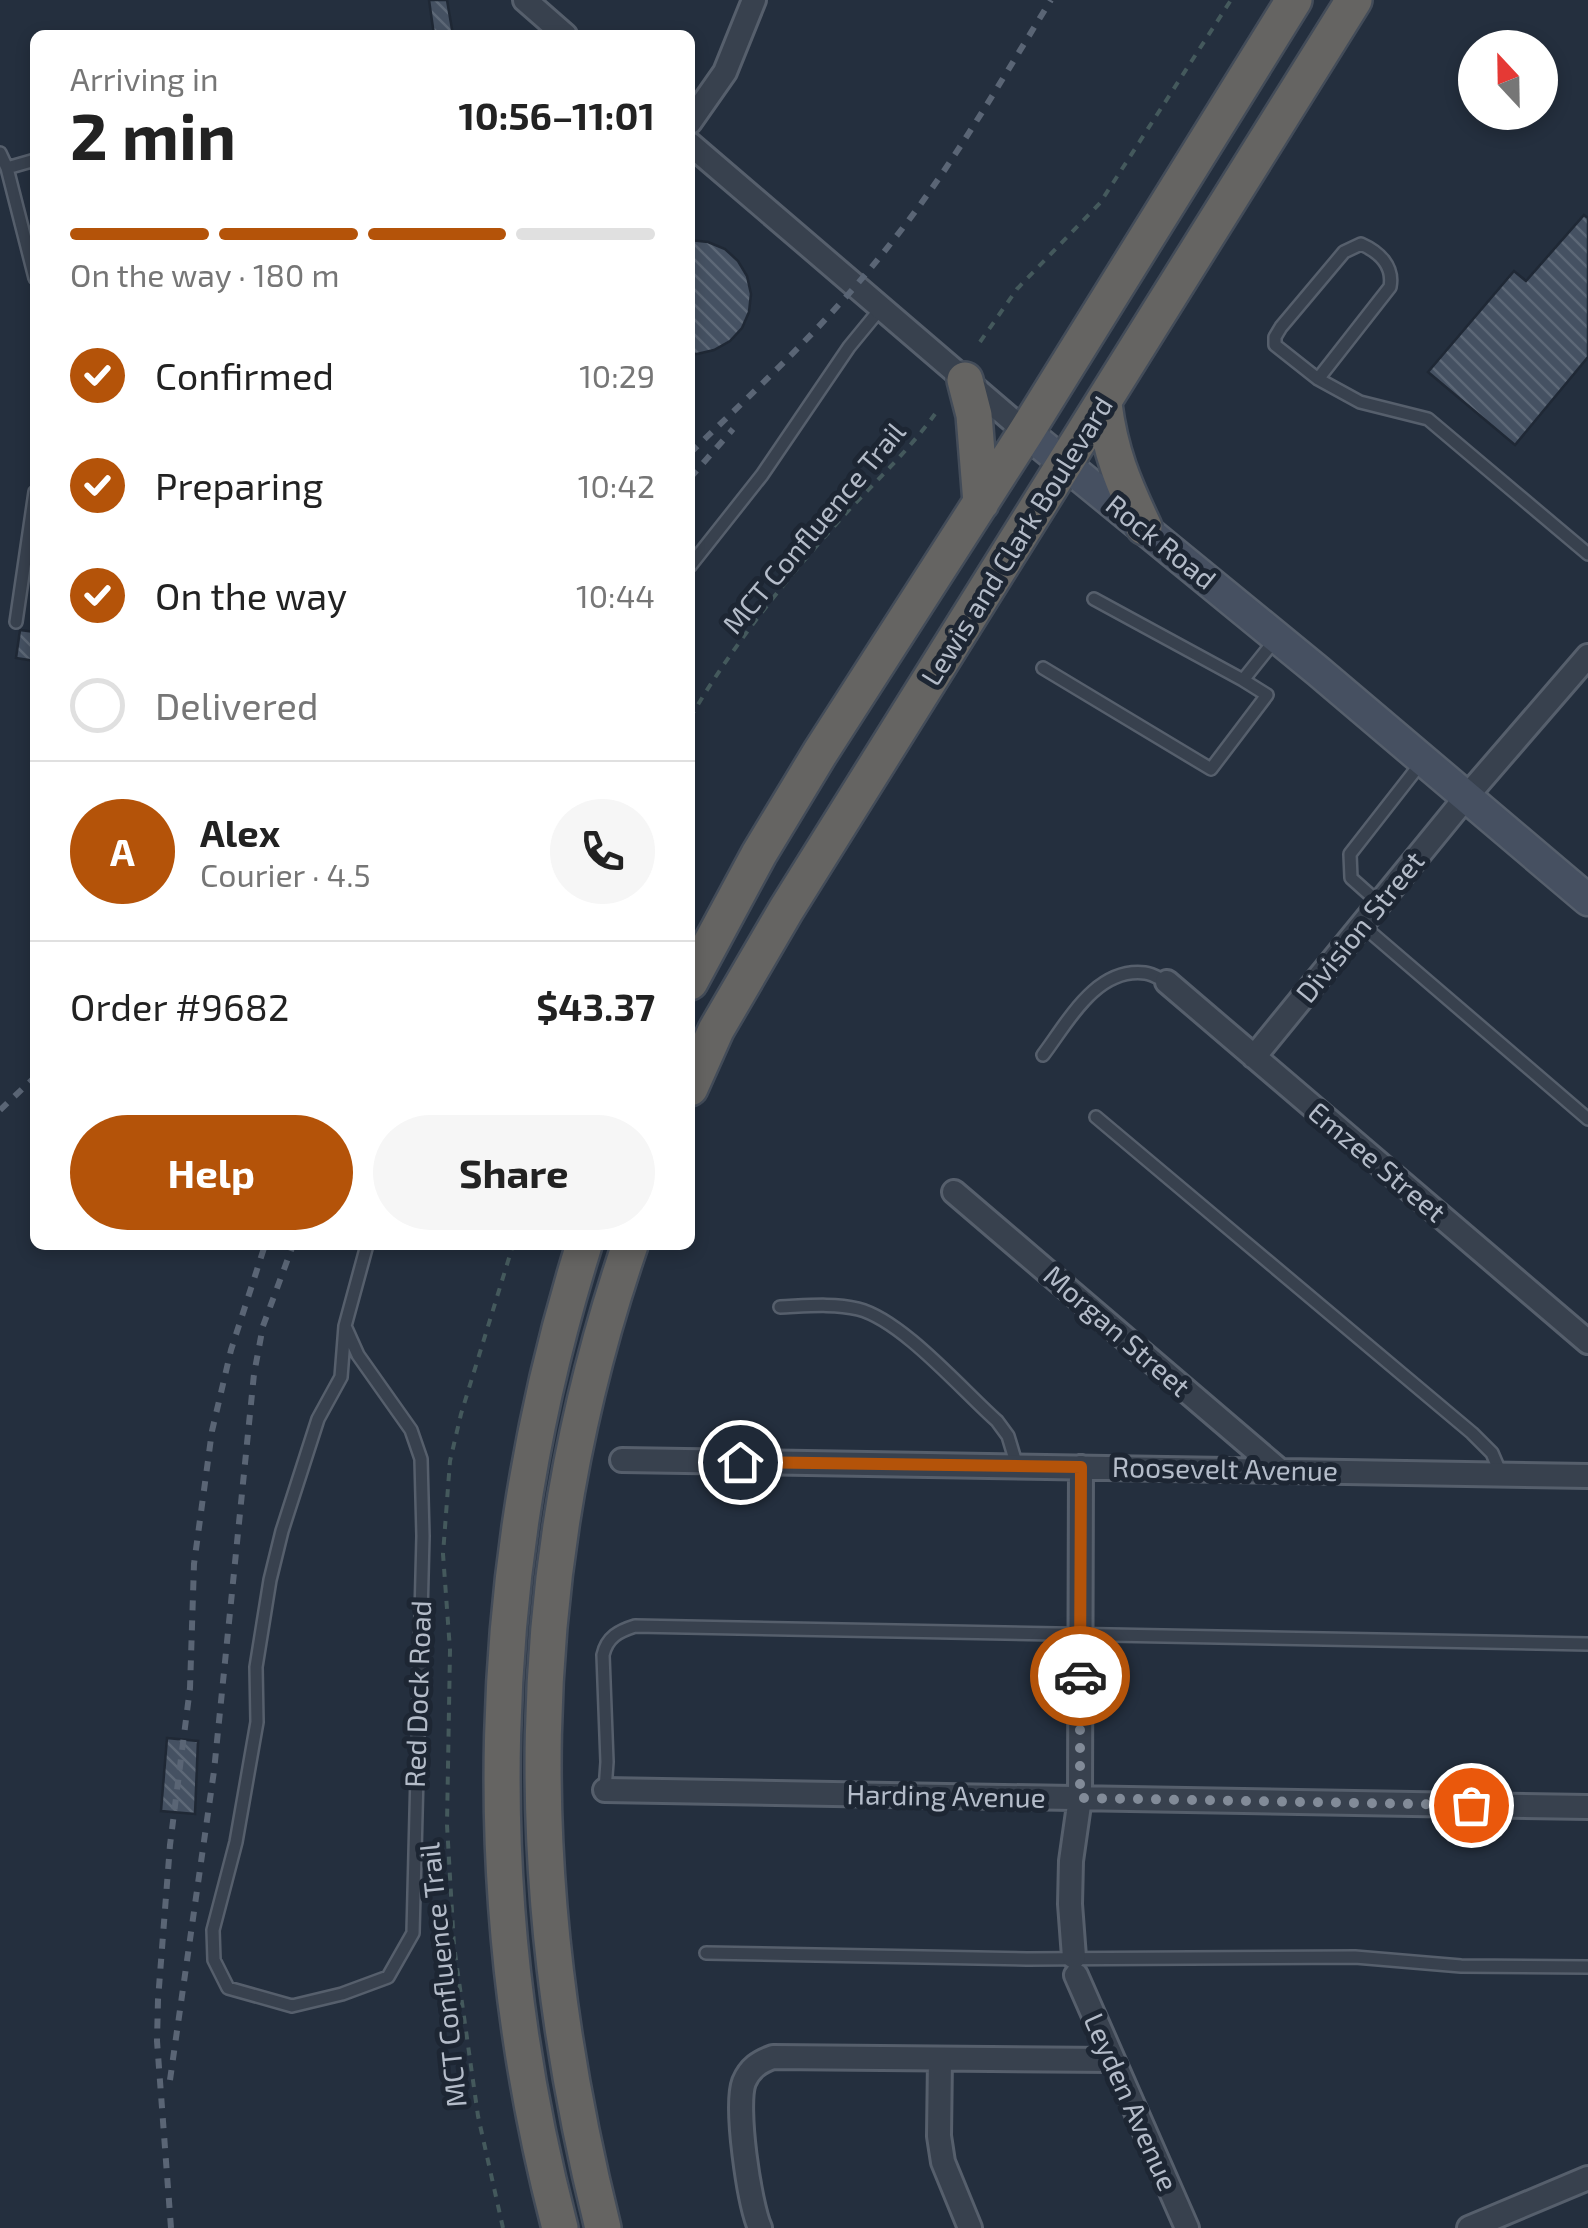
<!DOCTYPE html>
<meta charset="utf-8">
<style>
body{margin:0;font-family:"Exo 2",sans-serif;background:#f6f6f6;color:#222;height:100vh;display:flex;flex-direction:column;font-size:38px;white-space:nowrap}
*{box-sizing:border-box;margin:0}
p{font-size:32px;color:#767676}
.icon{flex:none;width:55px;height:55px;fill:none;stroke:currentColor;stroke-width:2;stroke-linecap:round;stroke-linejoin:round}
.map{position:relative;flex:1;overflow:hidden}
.sheet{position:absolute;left:30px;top:30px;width:665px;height:1220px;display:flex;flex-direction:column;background:#fff;border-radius:15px;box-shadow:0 5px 15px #0003}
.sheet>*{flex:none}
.needle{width:65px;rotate:338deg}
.controls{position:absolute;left:1458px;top:30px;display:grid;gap:20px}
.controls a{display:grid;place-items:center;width:100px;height:100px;border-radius:50%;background:#fff;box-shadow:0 5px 15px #0003;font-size:50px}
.pin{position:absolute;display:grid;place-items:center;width:85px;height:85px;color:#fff;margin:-42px;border:5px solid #fff;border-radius:50%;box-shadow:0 2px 10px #0007}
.courier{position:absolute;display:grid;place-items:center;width:100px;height:100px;margin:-50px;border:8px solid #b45309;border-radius:50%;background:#fff;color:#222;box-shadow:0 2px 12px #0007}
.overview em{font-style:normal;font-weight:700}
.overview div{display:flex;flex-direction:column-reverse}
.overview{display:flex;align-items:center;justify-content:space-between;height:170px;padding:0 40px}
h1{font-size:65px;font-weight:700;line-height:75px}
.bar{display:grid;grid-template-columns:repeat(4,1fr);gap:15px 10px;align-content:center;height:120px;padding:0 40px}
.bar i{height:12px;border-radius:8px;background:#e0e0e0}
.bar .current{background:#b45309}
.bar p{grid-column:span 4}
.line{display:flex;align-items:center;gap:25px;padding:0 40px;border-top:2px solid #e0e0e0}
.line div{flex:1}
.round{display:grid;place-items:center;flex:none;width:105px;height:105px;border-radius:52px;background:#f6f6f6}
ol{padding:0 40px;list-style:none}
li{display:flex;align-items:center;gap:30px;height:110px}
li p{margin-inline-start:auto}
li .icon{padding:10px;border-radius:50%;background:#b45309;color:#fff;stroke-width:4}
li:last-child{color:#767676}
li i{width:55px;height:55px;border:5px solid #e0e0e0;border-radius:50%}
.button{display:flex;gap:20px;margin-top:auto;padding:20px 40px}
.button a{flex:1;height:115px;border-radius:60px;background:#b45309;color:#fff;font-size:40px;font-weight:700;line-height:115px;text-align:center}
.button a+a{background:#f6f6f6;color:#222}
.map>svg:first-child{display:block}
.building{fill:url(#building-back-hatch);stroke:#1f2835;stroke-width:2.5}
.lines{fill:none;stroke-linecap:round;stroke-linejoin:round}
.service-casing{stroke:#565f6c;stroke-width:16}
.minor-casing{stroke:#565f6c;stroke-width:28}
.secondary-casing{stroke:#565f6c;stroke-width:35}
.trunk-casing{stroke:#434c59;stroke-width:40}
.path{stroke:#44595c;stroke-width:4;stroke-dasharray:8 8;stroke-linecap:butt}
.service{stroke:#38414e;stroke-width:11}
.minor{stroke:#38414e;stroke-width:22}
.secondary{stroke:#465061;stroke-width:30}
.trunk{stroke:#656462;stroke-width:35}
.rail{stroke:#5a6575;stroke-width:6;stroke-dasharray:10 10;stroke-linecap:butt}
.done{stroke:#828b98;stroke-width:10;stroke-dasharray:0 18}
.route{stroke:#b45309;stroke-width:12}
.labels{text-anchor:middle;stroke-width:10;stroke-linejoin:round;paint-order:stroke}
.street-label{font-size:28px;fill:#b4bcc9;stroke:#1d2633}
</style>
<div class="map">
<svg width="1588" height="2228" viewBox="0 0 1588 2228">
<defs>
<pattern id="building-back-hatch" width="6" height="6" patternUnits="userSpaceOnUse" patternTransform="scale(2.5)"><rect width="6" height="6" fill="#455162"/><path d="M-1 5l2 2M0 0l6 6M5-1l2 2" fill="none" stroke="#5d6877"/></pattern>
</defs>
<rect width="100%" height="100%" fill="#242f3e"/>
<!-- building -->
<path class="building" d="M429,0H447L453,35H434Z
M1584,215L1588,218V357L1515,445L1428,372L1514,271L1526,281Z
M690,240L708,242L725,249L738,261L747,276L751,294L749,312L742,328L730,341L714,350L697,354H690Z
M20,630L35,632V661L16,658Z
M167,1738L198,1741L195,1814L161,1811Z"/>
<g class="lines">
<!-- service casing -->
<g class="service-casing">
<path id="service" d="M0,153L7,168L35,278
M7,168L35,160
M1318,379L1390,287C1394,266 1379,252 1361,244L1344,252L1281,327L1275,337V345L1318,379L1360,402L1428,419L1588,554
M690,566L762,475L849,347L881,308
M1094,599L1243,680
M16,622L35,492
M1043,668L1211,769L1267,695L1243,680L1275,640
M1379,903L1351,878L1350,854L1421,763
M1362,925L1588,1119
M1043,1055C1068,1022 1096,967 1145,973C1153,974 1160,979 1167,982
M1096,1117L1472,1433L1492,1453L1501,1474
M780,1307C806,1306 833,1303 858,1309C902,1320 962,1390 997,1421L1008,1436L1017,1466
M345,1326L358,1355L411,1430L421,1459L423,1536L413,1933L388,1977L342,1994L292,2006L228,1988L214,1960L213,1930L236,1842L257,1722L256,1667L270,1580L282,1531L318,1419L341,1377L345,1326L367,1245
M605,1790L607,1762L603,1655C607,1637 619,1631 635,1626L1588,1644
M706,1953L1027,1959L1355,1957L1461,1966L1588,1967"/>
</g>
<!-- minor casing -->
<g class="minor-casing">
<path id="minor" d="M525,0L565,35
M690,122L725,72L754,0
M690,144L1026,432
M1167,982L1588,1342
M1254,1057L1467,796L1588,656
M954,1192L1279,1470
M622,1460L1588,1476
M605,1790L1588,1807
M1074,1957L1070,1904L1071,1861L1080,1798L1081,1467
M1076,1975L1187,2228
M940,2059L939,2136L943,2162L970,2228
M760,2228C749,2203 735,2106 744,2082C750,2068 759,2062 773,2057L1113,2060
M1469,2228L1588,2178"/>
</g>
<!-- secondary casing -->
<g class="secondary-casing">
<path id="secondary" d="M1026,432L1318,671L1588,900"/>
</g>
<!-- trunk casing -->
<g class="trunk-casing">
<path id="trunk" d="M965,380L974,415L981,503
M1104,404C1110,452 1123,483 1144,527
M690,982L759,854L820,753L1026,432L1294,0
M690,1088L716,1030L786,910L1354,0
M560,2228C475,1904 484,1564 584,1245
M603,2228C520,1895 518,1572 630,1245"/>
</g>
<!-- path -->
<path class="path" d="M980,342L1017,289L1100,203L1231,0
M690,718C733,644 790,574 848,511C878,479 909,450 935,414
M503,2228L478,2116L454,1946L447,1825L450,1650L443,1554L450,1461L461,1414L513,1245"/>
<!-- service -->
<use href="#service" class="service"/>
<!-- minor -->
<use href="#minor" class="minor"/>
<!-- secondary -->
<use href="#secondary" class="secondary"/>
<!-- trunk -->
<use href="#trunk" class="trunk"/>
<!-- rail -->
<path class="rail" d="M690,453C761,385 831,320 891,243C952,167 1000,82 1051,0
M690,478L733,429
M0,1110L35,1077
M170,2080L214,1771L254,1374L263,1326L293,1245
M171,2228L157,2041L158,2000L170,1845L190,1688L194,1564L212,1431L231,1350L265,1245"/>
</g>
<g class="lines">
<!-- done -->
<path class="done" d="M1080,1676V1798L1471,1805"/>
<!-- route -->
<path class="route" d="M740,1462L1081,1467L1080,1676"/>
</g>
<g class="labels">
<!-- street labels -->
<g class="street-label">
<text transform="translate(814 528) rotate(-50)" y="10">MCT Confluence Trail</text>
<text transform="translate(1017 541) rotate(-58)" y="10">Lewis and Clark Boulevard</text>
<text transform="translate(1161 542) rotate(39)" y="10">Rock Road</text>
<text transform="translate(1360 927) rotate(-51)" y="10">Division Street</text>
<text transform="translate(1377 1162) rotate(40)" y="10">Emzee Street</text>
<text transform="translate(1117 1331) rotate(41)" y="10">Morgan Street</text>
<text transform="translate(1225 1469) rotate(1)" y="10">Roosevelt Avenue</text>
<text transform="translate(418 1694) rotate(-88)" y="10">Red Dock Road</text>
<text transform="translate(946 1796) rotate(1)" y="10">Harding Avenue</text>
<text transform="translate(443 1975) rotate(-96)" y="10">MCT Confluence Trail</text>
<text transform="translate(1131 2102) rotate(66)" y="10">Leyden Avenue</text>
</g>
</g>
</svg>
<div class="controls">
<a><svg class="needle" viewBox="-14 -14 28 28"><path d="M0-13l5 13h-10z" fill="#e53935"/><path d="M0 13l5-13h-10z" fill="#767676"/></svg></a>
</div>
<div class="pin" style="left:1471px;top:1805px;background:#ea580c"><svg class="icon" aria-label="bag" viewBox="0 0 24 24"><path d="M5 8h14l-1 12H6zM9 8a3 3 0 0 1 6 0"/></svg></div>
<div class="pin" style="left:740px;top:1462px;background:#1f2937"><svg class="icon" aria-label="home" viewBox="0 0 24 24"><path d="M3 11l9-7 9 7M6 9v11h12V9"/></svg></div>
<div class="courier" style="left:1080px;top:1676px"><svg class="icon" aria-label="car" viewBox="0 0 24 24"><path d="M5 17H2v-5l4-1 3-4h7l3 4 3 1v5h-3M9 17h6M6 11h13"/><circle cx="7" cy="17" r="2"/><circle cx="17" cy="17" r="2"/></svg></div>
<section class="sheet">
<div class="overview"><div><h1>2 min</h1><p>Arriving in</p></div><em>10:56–11:01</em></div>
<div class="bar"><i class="current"></i><i class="current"></i><i class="current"></i><i></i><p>On the way · 180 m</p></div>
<ol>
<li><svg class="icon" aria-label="check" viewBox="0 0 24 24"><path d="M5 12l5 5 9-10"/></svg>Confirmed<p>10:29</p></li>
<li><svg class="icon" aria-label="check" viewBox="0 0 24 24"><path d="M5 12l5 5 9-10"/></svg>Preparing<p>10:42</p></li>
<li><svg class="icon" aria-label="check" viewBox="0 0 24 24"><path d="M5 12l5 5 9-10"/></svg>On the way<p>10:44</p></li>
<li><i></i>Delivered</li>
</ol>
<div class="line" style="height:180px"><b class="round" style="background:#b45309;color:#fff">A</b><div><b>Alex</b><p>Courier · 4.5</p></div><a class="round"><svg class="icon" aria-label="phone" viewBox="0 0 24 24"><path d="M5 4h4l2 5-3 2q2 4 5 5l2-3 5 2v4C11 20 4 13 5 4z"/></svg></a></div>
<div class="line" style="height:130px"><div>Order #9682</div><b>$43.37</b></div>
<div class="button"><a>Help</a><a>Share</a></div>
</section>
</div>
